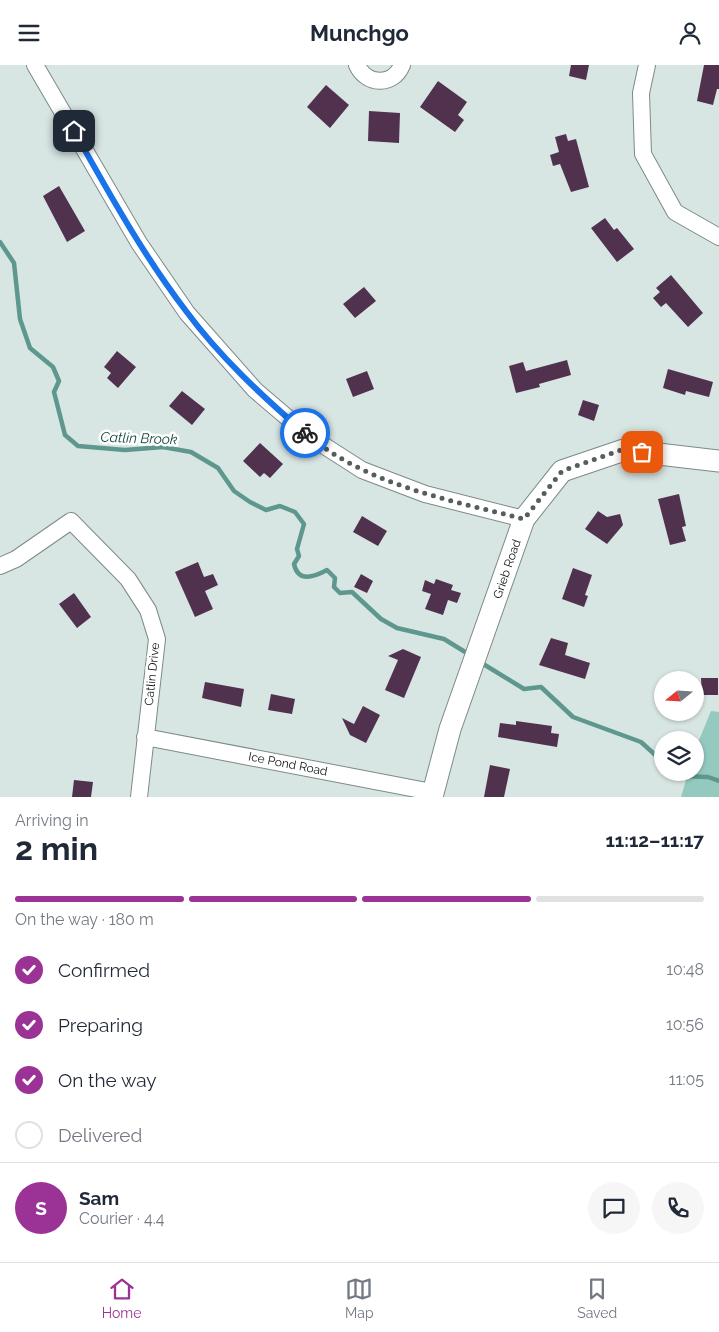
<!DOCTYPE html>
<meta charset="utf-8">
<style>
body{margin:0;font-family:Raleway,sans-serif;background:#f6f6f7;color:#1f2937;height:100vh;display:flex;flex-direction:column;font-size:19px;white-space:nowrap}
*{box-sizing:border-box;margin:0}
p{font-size:16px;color:#747a83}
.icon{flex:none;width:28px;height:28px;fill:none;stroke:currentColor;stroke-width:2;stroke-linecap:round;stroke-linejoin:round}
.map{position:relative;height:732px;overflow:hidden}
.drawer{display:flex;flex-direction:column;background:#fff;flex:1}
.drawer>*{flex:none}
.needle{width:32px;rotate:252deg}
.controls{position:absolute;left:654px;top:606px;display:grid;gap:10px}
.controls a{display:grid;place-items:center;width:50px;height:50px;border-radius:50%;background:#fff;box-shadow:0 1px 4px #0004;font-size:25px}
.pin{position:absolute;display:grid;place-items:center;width:42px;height:42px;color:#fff;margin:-21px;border-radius:10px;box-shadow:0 2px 8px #0006}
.courier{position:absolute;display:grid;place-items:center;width:50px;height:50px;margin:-25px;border:4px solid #1a73e8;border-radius:50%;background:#fff;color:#222;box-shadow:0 1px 6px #0007}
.headline em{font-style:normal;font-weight:700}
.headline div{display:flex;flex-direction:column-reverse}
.headline{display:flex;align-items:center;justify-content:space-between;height:85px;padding:0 15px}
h1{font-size:32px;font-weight:700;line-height:38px}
.bar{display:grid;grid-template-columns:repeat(4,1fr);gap:8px 5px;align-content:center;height:60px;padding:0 15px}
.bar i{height:6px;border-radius:4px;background:#e0e1e3}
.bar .selected{background:#9b3295}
.bar p{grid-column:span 4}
.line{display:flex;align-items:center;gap:12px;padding:0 15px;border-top:1px solid #e0e1e3}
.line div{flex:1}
.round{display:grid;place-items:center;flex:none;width:52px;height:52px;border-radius:26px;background:#f6f6f7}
ol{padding:0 15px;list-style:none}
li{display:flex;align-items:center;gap:15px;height:55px}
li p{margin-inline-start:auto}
li .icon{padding:5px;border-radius:50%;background:#9b3295;color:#fff;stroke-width:4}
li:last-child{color:#747a83}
li i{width:28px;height:28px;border:2px solid #e0e1e3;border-radius:50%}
header{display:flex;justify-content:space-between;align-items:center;height:65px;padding:0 15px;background:#fff;font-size:22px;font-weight:700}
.tab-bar{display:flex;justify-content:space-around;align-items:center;height:70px;border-top:1px solid #e0e1e3;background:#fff;font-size:14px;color:#747a83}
.tab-bar a{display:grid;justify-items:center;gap:2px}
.tab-bar .selected{color:#9b3295}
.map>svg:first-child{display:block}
.green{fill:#94c9c0}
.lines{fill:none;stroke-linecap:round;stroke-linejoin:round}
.stream{stroke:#5e978d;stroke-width:4.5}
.building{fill:#51324e}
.minor-casing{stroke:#7d8a88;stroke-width:18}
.major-casing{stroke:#7d8a88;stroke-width:23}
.minor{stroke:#fff;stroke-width:16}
.major{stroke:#fff;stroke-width:21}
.done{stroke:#565e5c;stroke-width:5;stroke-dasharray:0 9}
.route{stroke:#1a73e8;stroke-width:6}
.labels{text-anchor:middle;stroke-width:5;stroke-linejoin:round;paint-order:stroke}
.street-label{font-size:12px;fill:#101414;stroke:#fff}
.water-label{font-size:14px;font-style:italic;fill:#11453e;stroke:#fff}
</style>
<header><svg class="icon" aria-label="menu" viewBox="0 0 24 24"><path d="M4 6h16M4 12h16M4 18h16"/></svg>Munchgo<svg class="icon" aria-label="person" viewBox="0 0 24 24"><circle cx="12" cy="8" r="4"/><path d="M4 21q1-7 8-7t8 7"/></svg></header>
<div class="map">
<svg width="719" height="732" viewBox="0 0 719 732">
<rect width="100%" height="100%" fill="#d8e6e3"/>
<!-- green -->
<path class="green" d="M711,646L719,647V732H681L688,708H695V685Z"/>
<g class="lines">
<!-- stream -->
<path class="stream" d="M0,177L14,198L20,254L30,283L53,302L59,316L54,327L65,370L78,381L125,385L163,382L191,387L218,403L234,426L250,437L266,445L280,441L295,447L304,459L297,484L299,491L294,499C298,518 314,512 327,505L335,513L334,522L340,528L352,527L381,554L397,563L444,574L470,590
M480,597L524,624L541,622L573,652L641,677L662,696
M675,708L679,711L708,712L719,716"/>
</g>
<!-- building -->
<path class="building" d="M571,0H589L586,15L569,11Z
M704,0H719V24H717L713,40L697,36Z
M438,16L467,37L458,50L464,55L455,67L420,42Z
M326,20L349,40L330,63L307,42Z
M369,46L400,48L399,78L368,76Z
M566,69L568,76L576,74L589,122L571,127L560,99L553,101L550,90L559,87L555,72Z
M59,121L85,166L67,177L43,131Z
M605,153L614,165L617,163L634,184L617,197L591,163Z
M671,210L703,248L688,262L666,238L661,242L653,233L660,227L656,223Z
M364,222L376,236L355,253L343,239Z
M117,286L136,302L118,323L107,313L111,308L104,302Z
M567,295L571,310L539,319L540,322L516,328L509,301L523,297L526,306Z
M668,304L713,317L709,332L686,326L685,330L663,323Z
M367,306L374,324L353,332L346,314Z
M182,326L205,344L192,360L169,341Z
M583,335L599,340L594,356L578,350Z
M260,378L283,399L270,413L264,408L260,412L243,396Z
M679,429L686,461L682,462L686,476L670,480L658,434Z
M598,446L607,452L620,449L623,460L607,479L585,464Z
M362,451L387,466L378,481L353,467Z
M198,497L204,512L213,509L218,520L205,526L213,544L195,552L175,507Z
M573,503L592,510L585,530L588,531L584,542L562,534Z
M361,509L373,516L367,528L354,522Z
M436,514L453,520L451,525L461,528L457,538L448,535L443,550L425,544L431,529L422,526L425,515L434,519Z
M74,528L91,552L77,563L59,539Z
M551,573L568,578L565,590L590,598L585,614L539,600Z
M403,584L421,592L404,633L385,625L398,595L388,591Z
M701,613H718V630H702Z
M205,617L244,624L241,642L202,633Z
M271,629L295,634L292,649L268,645Z
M363,641L380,650L366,678L350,670L342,653L354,659Z
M516,656L552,661L551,668L559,669L557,682L498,672L500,658L516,660Z
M490,700L510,704L504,732H484Z
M74,715L93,717L91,732H72Z"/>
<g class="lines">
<!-- minor casing -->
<g class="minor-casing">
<path id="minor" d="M35,0L139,178L187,248L255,325L309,371L362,405L425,429L524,454
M357,0C366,20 393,22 402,0
M647,0L641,28L643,89L675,147L719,172
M0,501L16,494L71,456L128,514L148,545L157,574L139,732
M145,672L432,727"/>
</g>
<!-- major casing -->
<g class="major-casing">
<path id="major" d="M432,732L450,664L524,454L562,406L624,385L719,396"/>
</g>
<!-- minor -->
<use href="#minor" class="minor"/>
<!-- major -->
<use href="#major" class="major"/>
</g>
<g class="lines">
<!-- done -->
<path class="done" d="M305,368C366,420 449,435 524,454L562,406L624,384L642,387"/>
<!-- route -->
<path class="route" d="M74,66C109,128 143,190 186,246C220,292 262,331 305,368"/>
</g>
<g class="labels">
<!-- street labels -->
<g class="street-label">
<text transform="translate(507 504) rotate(-71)" y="4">Grieb Road</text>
<text transform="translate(152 609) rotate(-84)" y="4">Catlin Drive</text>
<text transform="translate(288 699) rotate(11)" y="4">Ice Pond Road</text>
</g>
<!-- water labels -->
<g class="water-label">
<text transform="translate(139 373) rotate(2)" y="5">Catlin Brook</text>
</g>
</g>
</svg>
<div class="controls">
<a><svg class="needle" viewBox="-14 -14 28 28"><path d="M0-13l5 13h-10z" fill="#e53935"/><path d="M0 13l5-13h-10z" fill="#747a83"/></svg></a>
<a><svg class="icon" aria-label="layers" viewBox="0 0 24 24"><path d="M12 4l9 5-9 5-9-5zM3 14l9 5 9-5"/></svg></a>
</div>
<div class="pin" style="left:642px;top:387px;background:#ea580c"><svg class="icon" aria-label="bag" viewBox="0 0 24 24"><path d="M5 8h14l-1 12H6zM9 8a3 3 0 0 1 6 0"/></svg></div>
<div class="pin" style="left:74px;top:66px;background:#1f2937"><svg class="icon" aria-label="home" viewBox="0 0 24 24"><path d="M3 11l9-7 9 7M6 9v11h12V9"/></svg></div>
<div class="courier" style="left:305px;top:368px"><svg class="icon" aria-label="bike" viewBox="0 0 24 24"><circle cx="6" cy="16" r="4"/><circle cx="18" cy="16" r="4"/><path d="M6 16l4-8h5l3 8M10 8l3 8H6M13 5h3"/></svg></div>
</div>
<section class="drawer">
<div class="headline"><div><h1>2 min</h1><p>Arriving in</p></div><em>11:12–11:17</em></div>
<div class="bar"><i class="selected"></i><i class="selected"></i><i class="selected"></i><i></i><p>On the way · 180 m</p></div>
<ol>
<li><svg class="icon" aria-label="check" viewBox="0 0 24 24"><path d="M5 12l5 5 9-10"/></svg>Confirmed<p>10:48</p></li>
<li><svg class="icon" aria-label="check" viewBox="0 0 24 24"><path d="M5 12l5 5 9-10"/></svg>Preparing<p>10:56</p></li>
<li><svg class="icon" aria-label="check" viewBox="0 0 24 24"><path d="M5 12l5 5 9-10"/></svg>On the way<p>11:05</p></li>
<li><i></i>Delivered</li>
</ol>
<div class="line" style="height:90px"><b class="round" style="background:#9b3295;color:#fff">S</b><div><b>Sam</b><p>Courier · 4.4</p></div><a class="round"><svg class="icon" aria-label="chat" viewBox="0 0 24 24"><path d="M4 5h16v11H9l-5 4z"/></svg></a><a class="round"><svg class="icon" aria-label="phone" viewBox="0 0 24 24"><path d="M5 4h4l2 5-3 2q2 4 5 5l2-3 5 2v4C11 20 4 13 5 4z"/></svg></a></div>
</section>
<nav class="tab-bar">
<a class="selected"><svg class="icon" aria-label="home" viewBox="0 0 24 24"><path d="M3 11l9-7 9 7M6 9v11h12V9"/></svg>Home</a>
<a><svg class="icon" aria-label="map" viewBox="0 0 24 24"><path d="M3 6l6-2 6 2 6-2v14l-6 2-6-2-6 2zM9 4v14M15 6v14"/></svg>Map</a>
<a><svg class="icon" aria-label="saved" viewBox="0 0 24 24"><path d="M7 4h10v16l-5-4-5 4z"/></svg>Saved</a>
</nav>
